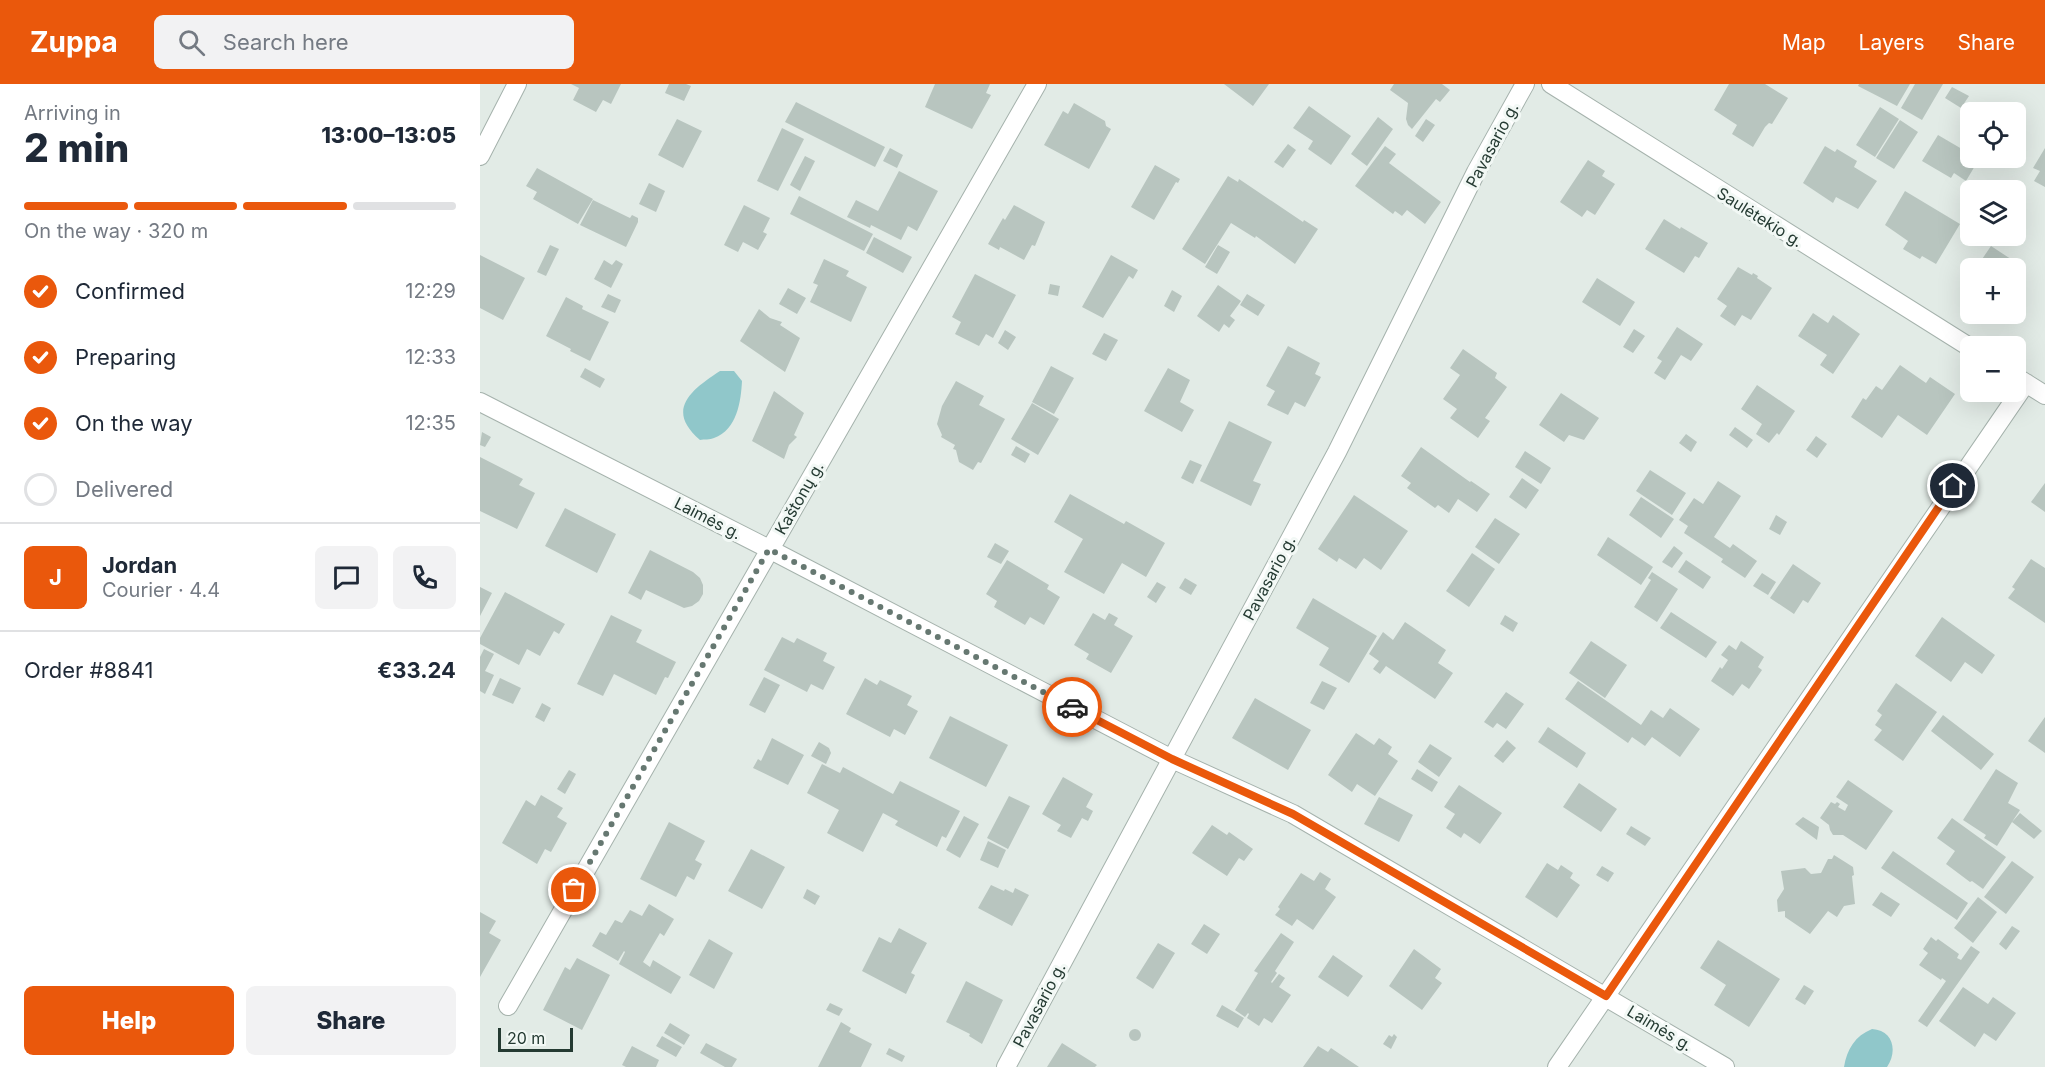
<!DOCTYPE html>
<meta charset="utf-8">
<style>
body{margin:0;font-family:Inter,sans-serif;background:#f2f2f3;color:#1f2937;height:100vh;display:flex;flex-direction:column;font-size:22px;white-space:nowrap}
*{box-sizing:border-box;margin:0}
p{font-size:20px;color:#747a83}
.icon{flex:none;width:33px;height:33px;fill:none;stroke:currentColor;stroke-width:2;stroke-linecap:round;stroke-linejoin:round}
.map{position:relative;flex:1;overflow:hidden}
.sheet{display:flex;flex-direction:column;background:#fff;width:480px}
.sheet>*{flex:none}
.tools{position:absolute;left:1480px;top:18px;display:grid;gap:12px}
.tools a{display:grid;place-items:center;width:66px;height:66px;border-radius:9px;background:#fff;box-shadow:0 6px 24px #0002;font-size:30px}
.scale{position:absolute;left:18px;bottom:15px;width:75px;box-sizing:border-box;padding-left:6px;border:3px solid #243a32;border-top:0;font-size:16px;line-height:21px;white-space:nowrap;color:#243a32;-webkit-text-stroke:4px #f2f8f5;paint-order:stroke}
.pin{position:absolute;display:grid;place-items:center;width:51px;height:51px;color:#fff;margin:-26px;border:3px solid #fff;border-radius:50%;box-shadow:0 2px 6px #0007}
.courier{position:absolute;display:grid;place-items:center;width:60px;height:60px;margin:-30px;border:4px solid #ea580c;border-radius:50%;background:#fff;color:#222;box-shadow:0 2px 8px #0007}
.head em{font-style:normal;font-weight:800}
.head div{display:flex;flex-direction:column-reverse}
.head{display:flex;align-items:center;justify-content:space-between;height:102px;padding:0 24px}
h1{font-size:39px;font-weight:800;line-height:45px}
.bar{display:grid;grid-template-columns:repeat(4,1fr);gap:9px 6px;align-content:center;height:72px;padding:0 24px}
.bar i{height:8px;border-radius:4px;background:#e0e1e3}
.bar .selected{background:#ea580c}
.bar p{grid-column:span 4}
.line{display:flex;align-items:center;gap:15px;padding:0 24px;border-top:2px solid #e0e1e3}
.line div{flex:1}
.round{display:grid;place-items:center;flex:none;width:63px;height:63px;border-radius:9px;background:#f2f2f3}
ol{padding:0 24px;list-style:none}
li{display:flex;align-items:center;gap:18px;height:66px}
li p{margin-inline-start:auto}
li .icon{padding:6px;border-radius:50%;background:#ea580c;color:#fff;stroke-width:4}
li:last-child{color:#747a83}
li i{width:33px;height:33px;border:3px solid #e0e1e3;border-radius:50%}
.action{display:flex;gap:12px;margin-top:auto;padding:12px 24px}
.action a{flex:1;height:69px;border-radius:9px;background:#ea580c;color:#fff;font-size:24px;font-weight:800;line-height:69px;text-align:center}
.action a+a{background:#f2f2f3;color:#1f2937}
header{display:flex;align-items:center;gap:36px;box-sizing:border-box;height:84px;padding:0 30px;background:#ea580c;color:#fff}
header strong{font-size:28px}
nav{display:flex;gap:33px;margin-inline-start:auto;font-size:21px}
.search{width:420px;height:54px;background:#f2f2f3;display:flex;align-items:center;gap:15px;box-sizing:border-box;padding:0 21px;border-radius:9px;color:#747a83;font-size:22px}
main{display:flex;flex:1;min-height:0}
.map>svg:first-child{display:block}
.water{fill:#90c7ca}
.building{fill:#b8c5bf}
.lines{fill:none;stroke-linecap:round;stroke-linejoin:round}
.minor-casing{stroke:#a5b2ac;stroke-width:20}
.minor{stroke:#fff;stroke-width:18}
.done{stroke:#667871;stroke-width:6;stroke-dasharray:0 10.8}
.route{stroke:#ea580c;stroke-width:8}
.labels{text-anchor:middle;stroke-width:6;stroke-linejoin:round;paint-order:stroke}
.street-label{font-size:16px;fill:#243a32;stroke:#f2f8f5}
</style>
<header>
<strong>Zuppa</strong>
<div class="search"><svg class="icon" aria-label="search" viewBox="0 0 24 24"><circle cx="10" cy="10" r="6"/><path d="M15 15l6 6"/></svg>Search here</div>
<nav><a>Map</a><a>Layers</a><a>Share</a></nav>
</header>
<main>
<section class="sheet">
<div class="head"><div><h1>2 min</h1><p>Arriving in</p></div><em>13:00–13:05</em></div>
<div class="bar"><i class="selected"></i><i class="selected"></i><i class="selected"></i><i></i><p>On the way · 320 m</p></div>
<ol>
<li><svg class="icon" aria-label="check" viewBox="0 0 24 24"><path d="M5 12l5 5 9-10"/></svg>Confirmed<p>12:29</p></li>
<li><svg class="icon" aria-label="check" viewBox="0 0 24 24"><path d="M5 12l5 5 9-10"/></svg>Preparing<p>12:33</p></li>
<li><svg class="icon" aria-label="check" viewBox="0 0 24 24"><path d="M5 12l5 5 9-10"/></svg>On the way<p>12:35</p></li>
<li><i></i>Delivered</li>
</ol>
<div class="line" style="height:108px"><b class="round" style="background:#ea580c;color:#fff">J</b><div><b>Jordan</b><p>Courier · 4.4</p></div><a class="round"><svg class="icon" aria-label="chat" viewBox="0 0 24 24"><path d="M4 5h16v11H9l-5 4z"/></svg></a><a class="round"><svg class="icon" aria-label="phone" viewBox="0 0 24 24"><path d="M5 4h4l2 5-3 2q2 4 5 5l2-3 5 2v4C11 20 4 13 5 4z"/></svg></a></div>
<div class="line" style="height:78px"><div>Order #8841</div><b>€33.24</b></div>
<div class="action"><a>Help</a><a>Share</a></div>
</section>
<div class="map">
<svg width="1565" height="983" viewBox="0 0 1565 983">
<rect width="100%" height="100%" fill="#e2ebe6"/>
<!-- water -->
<path class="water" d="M240,287H254L262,297C261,317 257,346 234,354C230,356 224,355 220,356C185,326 211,306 240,287Z
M1392,945C1413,946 1418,967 1407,983H1364C1367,965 1375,952 1392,945Z"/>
<!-- building -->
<path class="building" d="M91,0H141L131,20L123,16L116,28L93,16L99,4Z
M189,0H206L211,2L204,17L185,9Z
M455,0H510L506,9L511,11L492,45L445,23Z
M744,0H789L773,22Z
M914,0H962L970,6L960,18L956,15L932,45L928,41L926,35L928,19L910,6Z
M1249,0H1285L1308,14L1292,40L1289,39L1285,43L1273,63L1252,50L1257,41L1234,26Z
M1379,0H1430L1417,22L1378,2Z
M1435,0H1463L1442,36L1421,24Z
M1472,3L1489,12L1481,24L1465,14Z
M316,18L405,63L395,83L305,38Z
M594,19L625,37L626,42L631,45L609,85L564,61L583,27L588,30Z
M829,22L871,52L851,81L828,65L833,57L813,44Z
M1400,23L1419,35L1395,73L1376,61Z
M898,33L913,45L887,82L871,70Z
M197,35L222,47L203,84L178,71Z
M946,35L955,41L943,58L935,52Z
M1420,36L1438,48L1414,85L1396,74Z
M302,44L324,55L298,107L277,97Z
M1458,51L1487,68L1491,60V74H1503L1501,76L1499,75L1486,97L1474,89L1471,94L1442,77Z
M808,60L816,66L803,84L794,78Z
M905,62L916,70L909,79L961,118L945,140L927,126L922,132L915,127L913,130L875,102Z
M1345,62L1355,68L1357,65L1377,77L1374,83L1397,97L1378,125L1356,113L1353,119L1323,99Z
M410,64L423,71L417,84L403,77Z
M1565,64V103L1554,97L1560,87L1553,84Z
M325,72L335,77L320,107L310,101Z
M1108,76L1125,87L1122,92L1135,100L1115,131L1107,126L1102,133L1080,118Z
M675,81L700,95L698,99L696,98L674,136L651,123Z
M57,84L113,115L98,140L53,115L57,108L46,102Z
M419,87L458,107L437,147L428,142L421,156L391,141L390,144L367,133L376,116L398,127Z
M748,92L758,98L759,95L823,138L824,136L838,145L815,180L776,152L775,154L751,139L725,180L702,165Z
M169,99L185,107L176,128L159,120Z
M1425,107L1480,140L1456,180L1442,172L1440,175L1423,165L1428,157L1405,141Z
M319,112L393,150L384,167L310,130Z
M113,116L150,134L152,131L158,134V138L146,163L100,141Z
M264,121L290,134L283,148L287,150L278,166L263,158L258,168L244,161Z
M534,121L565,138L555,162L552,161L544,176L520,163L519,166L508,160L523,134L525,136Z
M1184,135L1200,145L1201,143L1228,159L1219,174L1215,172L1204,189L1165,165Z
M394,153L432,173L423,189L386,169Z
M70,161L79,165L66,192L57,188Z
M738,161L750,168L737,190L725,183Z
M1511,162L1546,185L1536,202V184H1496Z
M0,171L45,194L23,236L0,224Z
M631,171L658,186L653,195L649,192L623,234L602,223Z
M344,175L369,187L366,192L387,203L371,238L330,218L338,201L333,199Z
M124,176L132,181L136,176L143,180L131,204L114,195Z
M1258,183L1272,191L1273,189L1278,192L1277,194L1292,204L1271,236L1262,231L1255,242L1240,232L1247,222L1237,215Z
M495,190L536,211L513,254L506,250L499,262L475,250L481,238L472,233Z
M1117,194L1155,218L1140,242L1102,218Z
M570,200L580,202L578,212L568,210Z
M738,201L761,217L750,232L755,236L749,244L744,240L739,248L717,232Z
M308,204L326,214L317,230L299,220Z
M692,206L702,212L694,228L684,222Z
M128,210L141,216L135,229L121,223Z
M767,210L785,221L778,232L760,221Z
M86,213L103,222L102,225L129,238L110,277L90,267L91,265L66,252Z
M279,225L290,234L302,238L300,241L320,254L305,288L260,257Z
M1333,229L1348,239L1353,231L1380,250L1353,290L1340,281L1347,271L1318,252Z
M1197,243L1223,260L1211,277L1201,271L1185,296L1174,289L1182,277L1177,274Z
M1154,245L1165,252L1153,269L1143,263Z
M525,246L536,253L528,266L518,259Z
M624,249L638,256L626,277L612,270Z
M808,262L840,279L835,290L841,293L825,323L815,318L808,331L787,321L795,307L786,302Z
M983,265L1017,289L1015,294L1027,303L1005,334L1010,337L998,354L970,334L977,325L963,315L980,291L970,284Z
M1420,281L1446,299L1450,293L1475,310L1447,351L1418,331L1402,354L1371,333L1383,314L1386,316L1396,302L1402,306Z
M571,282L594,294L574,330L552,318Z
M105,284L125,295L120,304L100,293Z
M688,284L710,296L700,318L714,326L702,348L664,327Z
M476,297L504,312L499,321L525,335L501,379L498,378L493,386L479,378L476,366L473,365L475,361L461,353L462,351L457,340L462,322Z
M1277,301L1315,327L1299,351L1297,349L1289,359L1276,350L1282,340L1261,325Z
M294,307L324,329L314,351L317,353L309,361L304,375L272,357Z
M1081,309L1119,334L1104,356L1089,351L1084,358L1059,341Z
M552,319L579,335L558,371L531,355Z
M749,337L792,358L773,397L781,400L771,422L720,397Z
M1255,343L1273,356L1267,364L1249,351Z
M2,348L11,353L5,363L0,361Z
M1206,350L1217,358L1211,368L1199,359Z
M1336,352L1347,360L1337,374L1326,366Z
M536,362L550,370L545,379L531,371Z
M941,363L990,398L991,397L1010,410L997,428L978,415L969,429L958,421L955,424L927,404L931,399L921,392Z
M1045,367L1071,384L1061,400L1035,383Z
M0,373L43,395L39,401L55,409L37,445L0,427Z
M710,376L722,381L713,400L701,394Z
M1170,386L1206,409L1192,431L1156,407Z
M1042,394L1059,406L1046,425L1029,413Z
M1238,397L1261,412L1234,453L1250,464L1253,460L1277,477L1265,494L1241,478L1243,475L1204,449L1208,442L1199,436L1214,414L1223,420Z
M1565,399V428L1551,418Z
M590,410L644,440L646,437L685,459L666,493L642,479L624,510L584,488L603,455L574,438Z
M874,411L928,447L901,486L884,474L876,485L859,474L857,478L838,465Z
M1161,413L1194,435L1181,454L1149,431Z
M85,424L136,450L117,489L65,462Z
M1296,431L1307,438L1300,451L1289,445Z
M1015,434L1040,450L1019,480L995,463Z
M1128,453L1173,483L1161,501L1117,471Z
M515,459L529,467L521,480L507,473Z
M1194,462L1203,469L1192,484L1182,478Z
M170,466L213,488L220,494L223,501V510L219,517L212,522L204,524L166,506L161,516L148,509Z
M992,469L1015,485L989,523L966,507Z
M1551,475L1565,484V539L1528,514L1535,505L1532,503Z
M527,476L569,501L567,505L580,513L564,541L550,533L545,541L514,523L517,517L506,510Z
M1206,476L1231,493L1223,505L1198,488Z
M1313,480L1341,499L1328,519L1323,516L1314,530L1290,514Z
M1172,488L1198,505L1177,538L1154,523L1171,496L1168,494Z
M1282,489L1296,498L1288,511L1273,502Z
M705,494L717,501L711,511L699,504Z
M677,498L686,503L676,519L667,513Z
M0,503L12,509L0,532Z
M25,508L85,540L79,550L74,547L60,572L47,565L39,581L0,560V554Z
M833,514L897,552L869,599L839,581L849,564L816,544Z
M1191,528L1237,558L1226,574L1180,544Z
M613,529L625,536L629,529L638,534L634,541L653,552L631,589L606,575L609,570L594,561Z
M131,531L162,546L156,558L196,578L188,594L185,593L176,611L134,590L123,612L97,600Z
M1025,531L1038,539L1033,548L1020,540Z
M1462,533L1515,571L1502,590L1485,578L1471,598L1435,572Z
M925,538L966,566L958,579L973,589L955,615L906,582L900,590L893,585L899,577L889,570L903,548L913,556Z
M302,553L314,559L317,554L347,569L343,577L355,583L343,606L331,600L327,608L284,586Z
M1111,557L1147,581L1125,614L1089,589Z
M1261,557L1284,573L1278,583L1282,586L1269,605L1262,600L1253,612L1231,597L1240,583L1242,585L1248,576L1241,571L1249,561L1256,566Z
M4,565L14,570L5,587L14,591L5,610L0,607V573Z
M284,593L300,601L285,629L269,621Z
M20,594L41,604L33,620L12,611Z
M385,594L397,601L400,596L432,612L427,621L438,627L425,651L414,645L410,653L366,630Z
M842,597L857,604L844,626L830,619Z
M1098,597L1161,641L1171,626L1183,634L1190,624L1220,645L1200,673L1172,653L1165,662L1152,653L1148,659L1085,615Z
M1416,599L1457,628L1423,677L1394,656L1402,646L1395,641L1402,631L1397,627Z
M1026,608L1044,620L1026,645L1017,639L1013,644L1004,638Z
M775,614L831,646L808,686L752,654Z
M62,619L71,624L64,638L55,633Z
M1463,631L1514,670L1501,686L1451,647Z
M470,632L528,661L506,703L449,674Z
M1565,633V669L1548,657Z
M1068,643L1106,669L1097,684L1058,658Z
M876,649L894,661L899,654L912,663L908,670L918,677L895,712L877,700L872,708L848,691Z
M292,654L324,671L308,701L273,684L278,675L281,677Z
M1027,656L1036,664L1023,679L1014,672Z
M339,658L349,664L351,669L346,680L331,672Z
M950,660L972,674L959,693L938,678Z
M342,680L360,689L363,683L413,710L420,697L480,727L466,754L462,752L457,763L415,741L418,737L403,729L383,768L347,749L359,726L327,709Z
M937,685L958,698L952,708L931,695Z
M1516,685L1538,699L1528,719L1540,726L1532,738L1540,729L1562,747L1554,755L1532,738L1517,762L1504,754L1506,751L1483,736Z
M89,686L96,690L85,710L77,705Z
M583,693L613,710L606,723L613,727L608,737L602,734L591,754L577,747L581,741L562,730Z
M1368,696L1413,727L1386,766L1363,751H1353L1350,746L1349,741L1340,734L1351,718L1355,720L1357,718L1360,720L1358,723L1365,727L1368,721L1356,713Z
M1099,699L1137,725L1121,748L1083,723Z
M979,701L1022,729L1000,760L984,749L981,754L966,744L975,730L964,723Z
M61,711L83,724L77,733L87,739L71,768L65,765L57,780L22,759L46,716L55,722Z
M529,712L550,722L528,765L507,754Z
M899,713L933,731L919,758L884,740Z
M484,732L499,740L480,774L466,766Z
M1323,733L1339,743L1337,756L1315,740Z
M1472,734L1526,773L1503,805L1492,797L1490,798L1466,780L1475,767L1457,754Z
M189,738L225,757L215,776L222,780L214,796L207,792L196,813L160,795Z
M732,741L747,751L749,748L773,765L764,777L759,774L747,792L712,769Z
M1151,742L1171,754L1165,762L1146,750Z
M508,757L526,766L518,784L500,776Z
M271,765L305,783L282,825L248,807Z
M1413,767L1488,819L1477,836L1401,784Z
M1354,771L1373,783L1374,791L1372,792L1375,820L1364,822L1357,833L1348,827L1330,850L1305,833V827L1298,828L1297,816L1304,805L1301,787L1325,784L1331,790L1341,789L1348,775H1352Z
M1532,777L1554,793L1526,830L1504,813Z
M1067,779L1078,786L1081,781L1093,789L1090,794L1100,801L1077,834L1045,813Z
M1122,782L1134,789L1128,798L1116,791Z
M840,788L851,795L845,805L856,813L833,846L817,835L812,842L795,831L800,825L798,823L821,789L834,797Z
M511,801L524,807L525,805L533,809L535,804L549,811L532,842L498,824Z
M327,805L340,812L335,821L323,814Z
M1401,808L1420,820L1411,833L1392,821Z
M1498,813L1517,828L1493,859L1474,844Z
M169,820L194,835L184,852L180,849L163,878L170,883L173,876L201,893L191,910L139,880L145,868L144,867L138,877L112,862L120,848L126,851L135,836L142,839L150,826L162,832Z
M0,828L16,837L9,849L21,856L0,893Z
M724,840L740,850L727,870L711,860Z
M1532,842L1540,847L1526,866L1519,860Z
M419,844L447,859L431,889L435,891L426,910L382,887L399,853L411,859Z
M801,849L814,858L795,887L797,889L791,898L792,899L799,890L805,894L799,903L811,911L792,939L784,934L779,942L767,934L769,930L768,929L765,933L755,926L778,889L774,887Z
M1451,853L1456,857L1458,855L1479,870L1477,874L1481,876L1491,862L1500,868L1447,943L1438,937L1466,897L1462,894L1461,896L1439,881L1448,869L1443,865Z
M229,855L253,869L234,905L209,891Z
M1238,856L1300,895L1269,943L1234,921L1246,901L1220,884Z
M678,859L695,869L673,905L656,894Z
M934,865L961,885L955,894L962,899L942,926L909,902Z
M853,871L883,892L868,913L838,893Z
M97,874L130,891L102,946L63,926L85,883L90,886Z
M486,897L523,916L502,960L489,952L490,950L466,938Z
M1324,901L1334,907L1325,921L1315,915Z
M1483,903L1508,920L1513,913L1536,929L1516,957L1504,949L1495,963L1459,937Z
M350,919L363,925L359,932L346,926Z
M742,921L764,934L758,944L736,932Z
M361,938L371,944L369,948L392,960L381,983H338Z
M190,939L210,951L204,961L184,949Z
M649 951a6 6 0 1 1 12 0a6 6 0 1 1-12 0Z
M914,950L917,953L911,965L903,960L909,951L912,953Z
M182,952L202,963L196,973L176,962Z
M226,959L257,975L252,983H245L220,969Z
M582,959L617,981L615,983H567Z
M152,962L179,976L176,983H146L142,981Z
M838,962L848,968L851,964L879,983H823Z
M409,964L425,972L422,978L406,970Z"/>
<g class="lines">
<!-- minor casing -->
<g class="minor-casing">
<path id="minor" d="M1071,0L1491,264
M0,72L37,0
M1536,293L1565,311
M0,318L289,465L692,675L813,730L1245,983
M28,922L557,0
M526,983L857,368L996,88L1045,0
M1077,983L1546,299"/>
</g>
<!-- minor -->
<use href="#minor" class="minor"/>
</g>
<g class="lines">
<!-- done -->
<path class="done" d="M94,806L289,465L592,623"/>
<!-- route -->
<path class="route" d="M592,623L692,675L813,730L1126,912L1473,402"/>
</g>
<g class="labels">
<!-- street labels -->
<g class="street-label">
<text transform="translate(1012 61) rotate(-62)" y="6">Pavasario g.</text>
<text transform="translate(1280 133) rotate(32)" y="6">Saulėtekio g.</text>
<text transform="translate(319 414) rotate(-60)" y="6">Kaštonų g.</text>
<text transform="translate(228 434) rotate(27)" y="6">Laimės g.</text>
<text transform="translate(789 494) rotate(-62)" y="6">Pavasario g.</text>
<text transform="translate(559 921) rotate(-62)" y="6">Pavasario g.</text>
<text transform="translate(1180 944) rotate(31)" y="6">Laimės g.</text>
</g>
</g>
</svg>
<div class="tools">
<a><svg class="icon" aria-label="locate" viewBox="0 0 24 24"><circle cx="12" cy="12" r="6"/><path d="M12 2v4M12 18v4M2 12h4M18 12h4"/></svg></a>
<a><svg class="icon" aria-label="layers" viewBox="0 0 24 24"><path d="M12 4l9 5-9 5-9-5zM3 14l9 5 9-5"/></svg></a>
<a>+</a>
<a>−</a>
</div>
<div class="scale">20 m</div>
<div class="pin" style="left:94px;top:806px;background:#ea580c"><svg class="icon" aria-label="bag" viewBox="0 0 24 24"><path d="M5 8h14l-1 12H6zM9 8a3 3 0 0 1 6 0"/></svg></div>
<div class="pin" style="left:1473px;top:402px;background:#1f2937"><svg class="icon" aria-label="home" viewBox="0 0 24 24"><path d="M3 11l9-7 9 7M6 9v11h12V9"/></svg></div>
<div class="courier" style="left:592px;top:623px"><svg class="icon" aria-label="car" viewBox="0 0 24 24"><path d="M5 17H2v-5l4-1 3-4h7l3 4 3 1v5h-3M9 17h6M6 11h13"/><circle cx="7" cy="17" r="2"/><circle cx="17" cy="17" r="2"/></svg></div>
</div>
</main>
